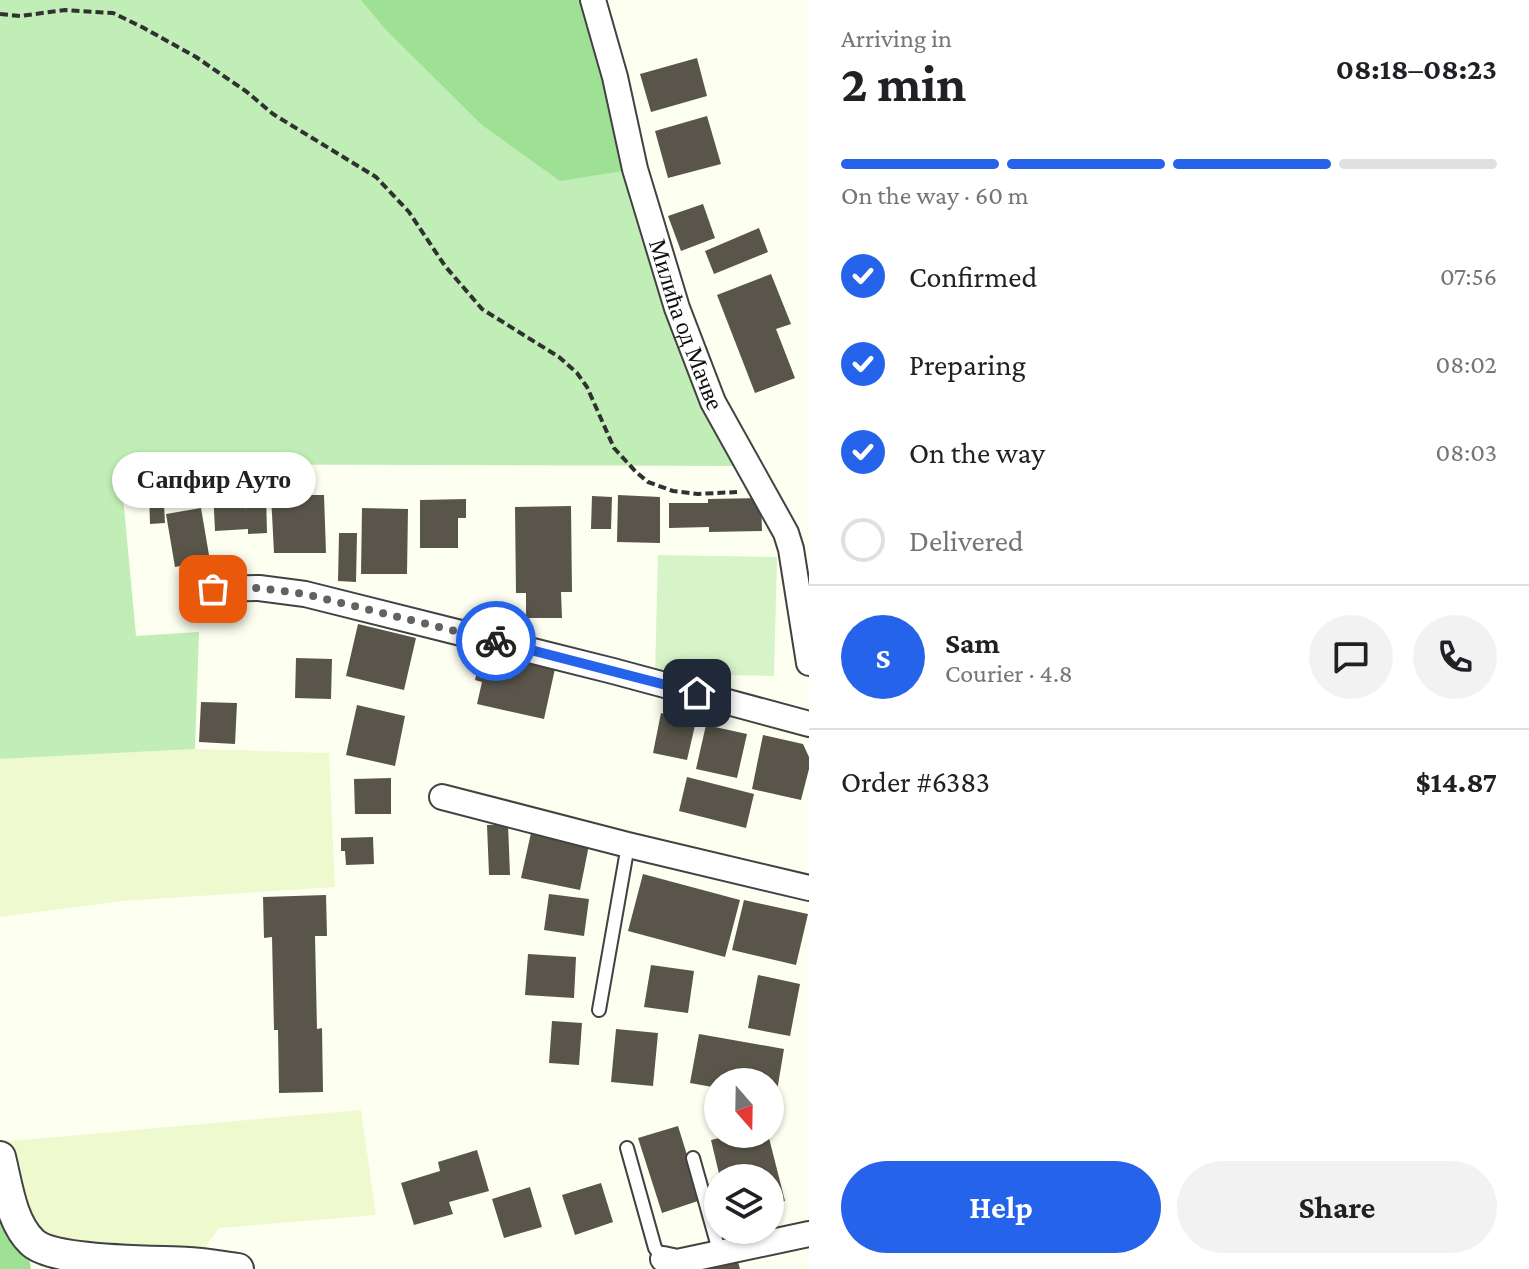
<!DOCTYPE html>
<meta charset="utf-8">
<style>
body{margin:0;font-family:"Crimson Pro",serif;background:#f2f2f2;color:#202124;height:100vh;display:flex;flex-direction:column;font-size:30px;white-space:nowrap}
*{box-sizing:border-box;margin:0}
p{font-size:26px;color:#757577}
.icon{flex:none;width:44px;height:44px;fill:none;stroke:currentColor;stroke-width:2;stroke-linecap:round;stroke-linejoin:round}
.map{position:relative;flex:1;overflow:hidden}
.drawer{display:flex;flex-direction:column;background:#fff;width:720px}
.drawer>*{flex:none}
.needle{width:52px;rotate:160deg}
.buttons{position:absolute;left:704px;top:1068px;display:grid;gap:16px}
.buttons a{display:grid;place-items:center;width:80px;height:80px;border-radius:50%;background:#fff;box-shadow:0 2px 6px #0004;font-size:40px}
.pin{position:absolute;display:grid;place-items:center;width:68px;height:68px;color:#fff;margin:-34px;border-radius:16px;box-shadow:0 4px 12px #0006}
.courier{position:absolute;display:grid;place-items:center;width:80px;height:80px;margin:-40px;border:6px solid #2563eb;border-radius:50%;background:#fff;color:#222;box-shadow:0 2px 10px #0007}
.bubble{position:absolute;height:56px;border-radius:28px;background:#fff;box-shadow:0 2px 6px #0004;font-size:26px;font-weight:700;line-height:56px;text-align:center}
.overview em{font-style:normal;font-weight:700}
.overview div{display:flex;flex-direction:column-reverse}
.overview{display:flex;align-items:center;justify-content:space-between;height:136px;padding:0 32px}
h1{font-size:52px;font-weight:700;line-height:60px}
.bar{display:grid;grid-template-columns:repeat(4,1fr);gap:12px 8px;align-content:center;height:96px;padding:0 32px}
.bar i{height:10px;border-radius:6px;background:#e0e0e0}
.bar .selected{background:#2563eb}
.bar p{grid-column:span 4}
.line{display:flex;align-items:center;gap:20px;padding:0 32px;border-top:2px solid #e0e0e0}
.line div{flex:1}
.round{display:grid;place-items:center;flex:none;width:84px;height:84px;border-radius:42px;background:#f2f2f2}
ol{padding:0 32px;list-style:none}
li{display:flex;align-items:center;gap:24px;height:88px}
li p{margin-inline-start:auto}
li .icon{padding:8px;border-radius:50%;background:#2563eb;color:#fff;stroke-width:4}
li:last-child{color:#757577}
li i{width:44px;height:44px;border:4px solid #e0e0e0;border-radius:50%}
.primary-button{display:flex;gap:16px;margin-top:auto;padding:16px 32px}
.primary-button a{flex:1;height:92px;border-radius:48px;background:#2563eb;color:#fff;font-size:32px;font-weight:700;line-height:92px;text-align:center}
.primary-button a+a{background:#f2f2f2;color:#202124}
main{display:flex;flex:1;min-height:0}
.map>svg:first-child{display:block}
.farmland{fill:#eff9ce}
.green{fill:#c1eeb6}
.forest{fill:#9ee194}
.pitch{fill:#d7f4c9}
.building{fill:#59554a}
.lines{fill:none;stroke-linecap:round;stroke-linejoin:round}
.service-casing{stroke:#424242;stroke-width:16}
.minor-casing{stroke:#424242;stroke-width:28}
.tertiary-casing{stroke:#424242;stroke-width:34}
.path{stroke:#313131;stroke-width:4;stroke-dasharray:8 4;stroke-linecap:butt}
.service{stroke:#fff;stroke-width:12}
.minor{stroke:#fff;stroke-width:24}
.tertiary{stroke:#fff;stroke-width:30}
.done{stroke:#62635e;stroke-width:8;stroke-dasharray:0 14.4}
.route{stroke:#2563eb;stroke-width:10}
.labels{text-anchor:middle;stroke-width:8;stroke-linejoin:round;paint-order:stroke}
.street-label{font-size:24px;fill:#0f0f0f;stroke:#fff}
</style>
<main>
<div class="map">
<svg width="809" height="1269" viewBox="0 0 809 1269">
<rect width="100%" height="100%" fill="#fdfff1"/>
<!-- farmland -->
<path class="farmland" d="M195,749L329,753L335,887L122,901L0,917V759Z
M361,1110L376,1215L219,1228L194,1263L35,1246L0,1154V1142Z"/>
<!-- green -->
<path class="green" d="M0,0H363L635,169L749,466L120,464L136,636L199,632L195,749L0,759Z"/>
<!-- forest -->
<path class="forest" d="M361,0H593L635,169L560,181L482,125L386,30Z
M0,1157L25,1235L31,1269H0Z"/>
<!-- pitch -->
<path class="pitch" d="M658,555L777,557L774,676L655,674Z"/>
<!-- building -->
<path class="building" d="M697,58L707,96L651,112L640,74Z
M707,116L721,164L668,178L655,131Z
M703,204L715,238L681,251L668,216Z
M759,228L768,252L714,274L705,251Z
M771,274L791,324L776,329L795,378L755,393L717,295Z
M244,487L246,511V497L266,495L267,533L248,534V529L215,531L213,490Z
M211,489V506L185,507L184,503L164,504L165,523L150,524L149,491Z
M271,495H324L326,553H274Z
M618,495L660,497V543L617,542Z
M592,496L612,497L611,529H591Z
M761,498L762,531L709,532V527L669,528V503H708V499Z
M466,499V518H458V548H420V500Z
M571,506L572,592H561L562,618H526V593H516L515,507Z
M201,508L210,561L175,567L166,514Z
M362,508L408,509L407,574H361Z
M339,533H357L356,582L338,581Z
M358,624L416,638L404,690L346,676Z
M482,648L556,664L544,719L477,704L482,682L475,680Z
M296,658L332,659L331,699L295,698Z
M201,702L237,703L235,744L199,742Z
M357,705L405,716L395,766L346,755Z
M661,713L696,721L687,760L653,753Z
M706,725L747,734L737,778L696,769Z
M763,735L803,744L809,757V769L801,800L752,789Z
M687,777L754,794L746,828L679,811Z
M391,778V814H355L354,779Z
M508,824L510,875H489L487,825Z
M531,833L589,845L580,890L521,878Z
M373,837L374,864L346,865L345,851H341V838Z
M643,874L740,900L725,957L628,931Z
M549,894L589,899L584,936L544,930Z
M326,895L327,936H315L317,1029L322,1028L323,1092L279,1093L278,1030H274L272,937L264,938L263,897Z
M744,900L808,914L796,965L732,950Z
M528,954L576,957L574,998L525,995Z
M651,965L694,971L688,1013L644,1007Z
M758,975L800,984L790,1036L748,1028Z
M552,1021L582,1023L579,1065L549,1063Z
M616,1029L658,1033L653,1086L611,1082Z
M699,1034L784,1049L776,1097H770V1082H718V1088L690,1083Z
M678,1126L701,1200L662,1213L638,1138Z
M736,1134H768L785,1201L770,1205V1178H720L711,1140Z
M477,1150L489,1191L449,1202L453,1214L414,1225L401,1183L440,1171L438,1162Z
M601,1183L613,1222L575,1235L562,1195Z
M530,1187L542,1227L504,1238L492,1199Z
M738,1262L740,1269H712V1268Z"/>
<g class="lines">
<!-- service casing -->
<g class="service-casing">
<path id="service" d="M599,1010L628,845
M627,1148L655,1248L663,1259
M693,1158L720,1254"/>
</g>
<!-- minor casing -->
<g class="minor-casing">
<g id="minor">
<path id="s1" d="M593,0L615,77L635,169L677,308L713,402L786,533L791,549L809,663"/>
<path d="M213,589L259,588L305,594L613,671L809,724"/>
<path d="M442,797L628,845L809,888"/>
<path d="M663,1259L677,1262L809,1234"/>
</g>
</g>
<!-- tertiary casing -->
<g class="tertiary-casing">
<path id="tertiary" d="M0,1157C7,1185 11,1222 32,1242C53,1263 157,1261 189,1263C206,1264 222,1267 238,1269"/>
</g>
<!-- path -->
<path class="path" d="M0,14L20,16L65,10L113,13L142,27L196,57L247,92L273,114L376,177L409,212L445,266L482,309L559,357L577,373L587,387L614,448L636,472L648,482L673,491L698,494L737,492"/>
<!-- service -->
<use href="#service" class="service"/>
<!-- minor -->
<use href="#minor" class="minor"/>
<!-- tertiary -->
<use href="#tertiary" class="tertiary"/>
</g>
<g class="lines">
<!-- done -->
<path class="done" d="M213,589L259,588L305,594L496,641"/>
<!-- route -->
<path class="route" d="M496,641L697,693"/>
</g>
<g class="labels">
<!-- street labels -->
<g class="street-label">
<text dy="8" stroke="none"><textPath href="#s1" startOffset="338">Милића од Мачве</textPath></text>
</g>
</g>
</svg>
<div class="buttons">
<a><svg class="needle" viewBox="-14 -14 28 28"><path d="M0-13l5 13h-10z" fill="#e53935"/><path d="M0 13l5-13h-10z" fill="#757577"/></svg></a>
<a><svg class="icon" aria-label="layers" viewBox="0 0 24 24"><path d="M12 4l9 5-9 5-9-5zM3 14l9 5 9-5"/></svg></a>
</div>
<div class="pin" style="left:213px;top:589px;background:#ea580c"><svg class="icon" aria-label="bag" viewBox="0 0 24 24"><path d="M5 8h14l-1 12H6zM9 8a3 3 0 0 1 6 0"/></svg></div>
<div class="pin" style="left:697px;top:693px;background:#1f2937"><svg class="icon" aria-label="home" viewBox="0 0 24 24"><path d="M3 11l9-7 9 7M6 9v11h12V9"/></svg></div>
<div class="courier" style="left:496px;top:641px"><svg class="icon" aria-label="bike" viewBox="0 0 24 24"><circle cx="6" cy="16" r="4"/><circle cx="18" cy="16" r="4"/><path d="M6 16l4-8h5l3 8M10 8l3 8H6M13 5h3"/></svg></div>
<div class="bubble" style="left:112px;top:452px;width:204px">Сапфир Ауто</div>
</div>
<section class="drawer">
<div class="overview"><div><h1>2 min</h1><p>Arriving in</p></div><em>08:18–08:23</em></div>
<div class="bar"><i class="selected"></i><i class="selected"></i><i class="selected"></i><i></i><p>On the way · 60 m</p></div>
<ol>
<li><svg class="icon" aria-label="check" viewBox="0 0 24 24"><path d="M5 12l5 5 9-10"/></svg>Confirmed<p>07:56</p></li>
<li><svg class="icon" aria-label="check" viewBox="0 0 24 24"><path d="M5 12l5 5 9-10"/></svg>Preparing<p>08:02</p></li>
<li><svg class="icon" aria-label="check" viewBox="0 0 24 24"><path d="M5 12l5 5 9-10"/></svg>On the way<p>08:03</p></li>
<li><i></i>Delivered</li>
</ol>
<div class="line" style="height:144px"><b class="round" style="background:#2563eb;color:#fff">S</b><div><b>Sam</b><p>Courier · 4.8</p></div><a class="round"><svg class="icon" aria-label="chat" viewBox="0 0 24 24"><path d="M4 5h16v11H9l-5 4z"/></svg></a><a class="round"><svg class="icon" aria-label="phone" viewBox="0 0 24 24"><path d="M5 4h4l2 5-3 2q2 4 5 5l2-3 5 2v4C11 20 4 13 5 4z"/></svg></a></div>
<div class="line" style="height:104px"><div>Order #6383</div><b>$14.87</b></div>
<div class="primary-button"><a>Help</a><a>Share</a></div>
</section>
</main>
